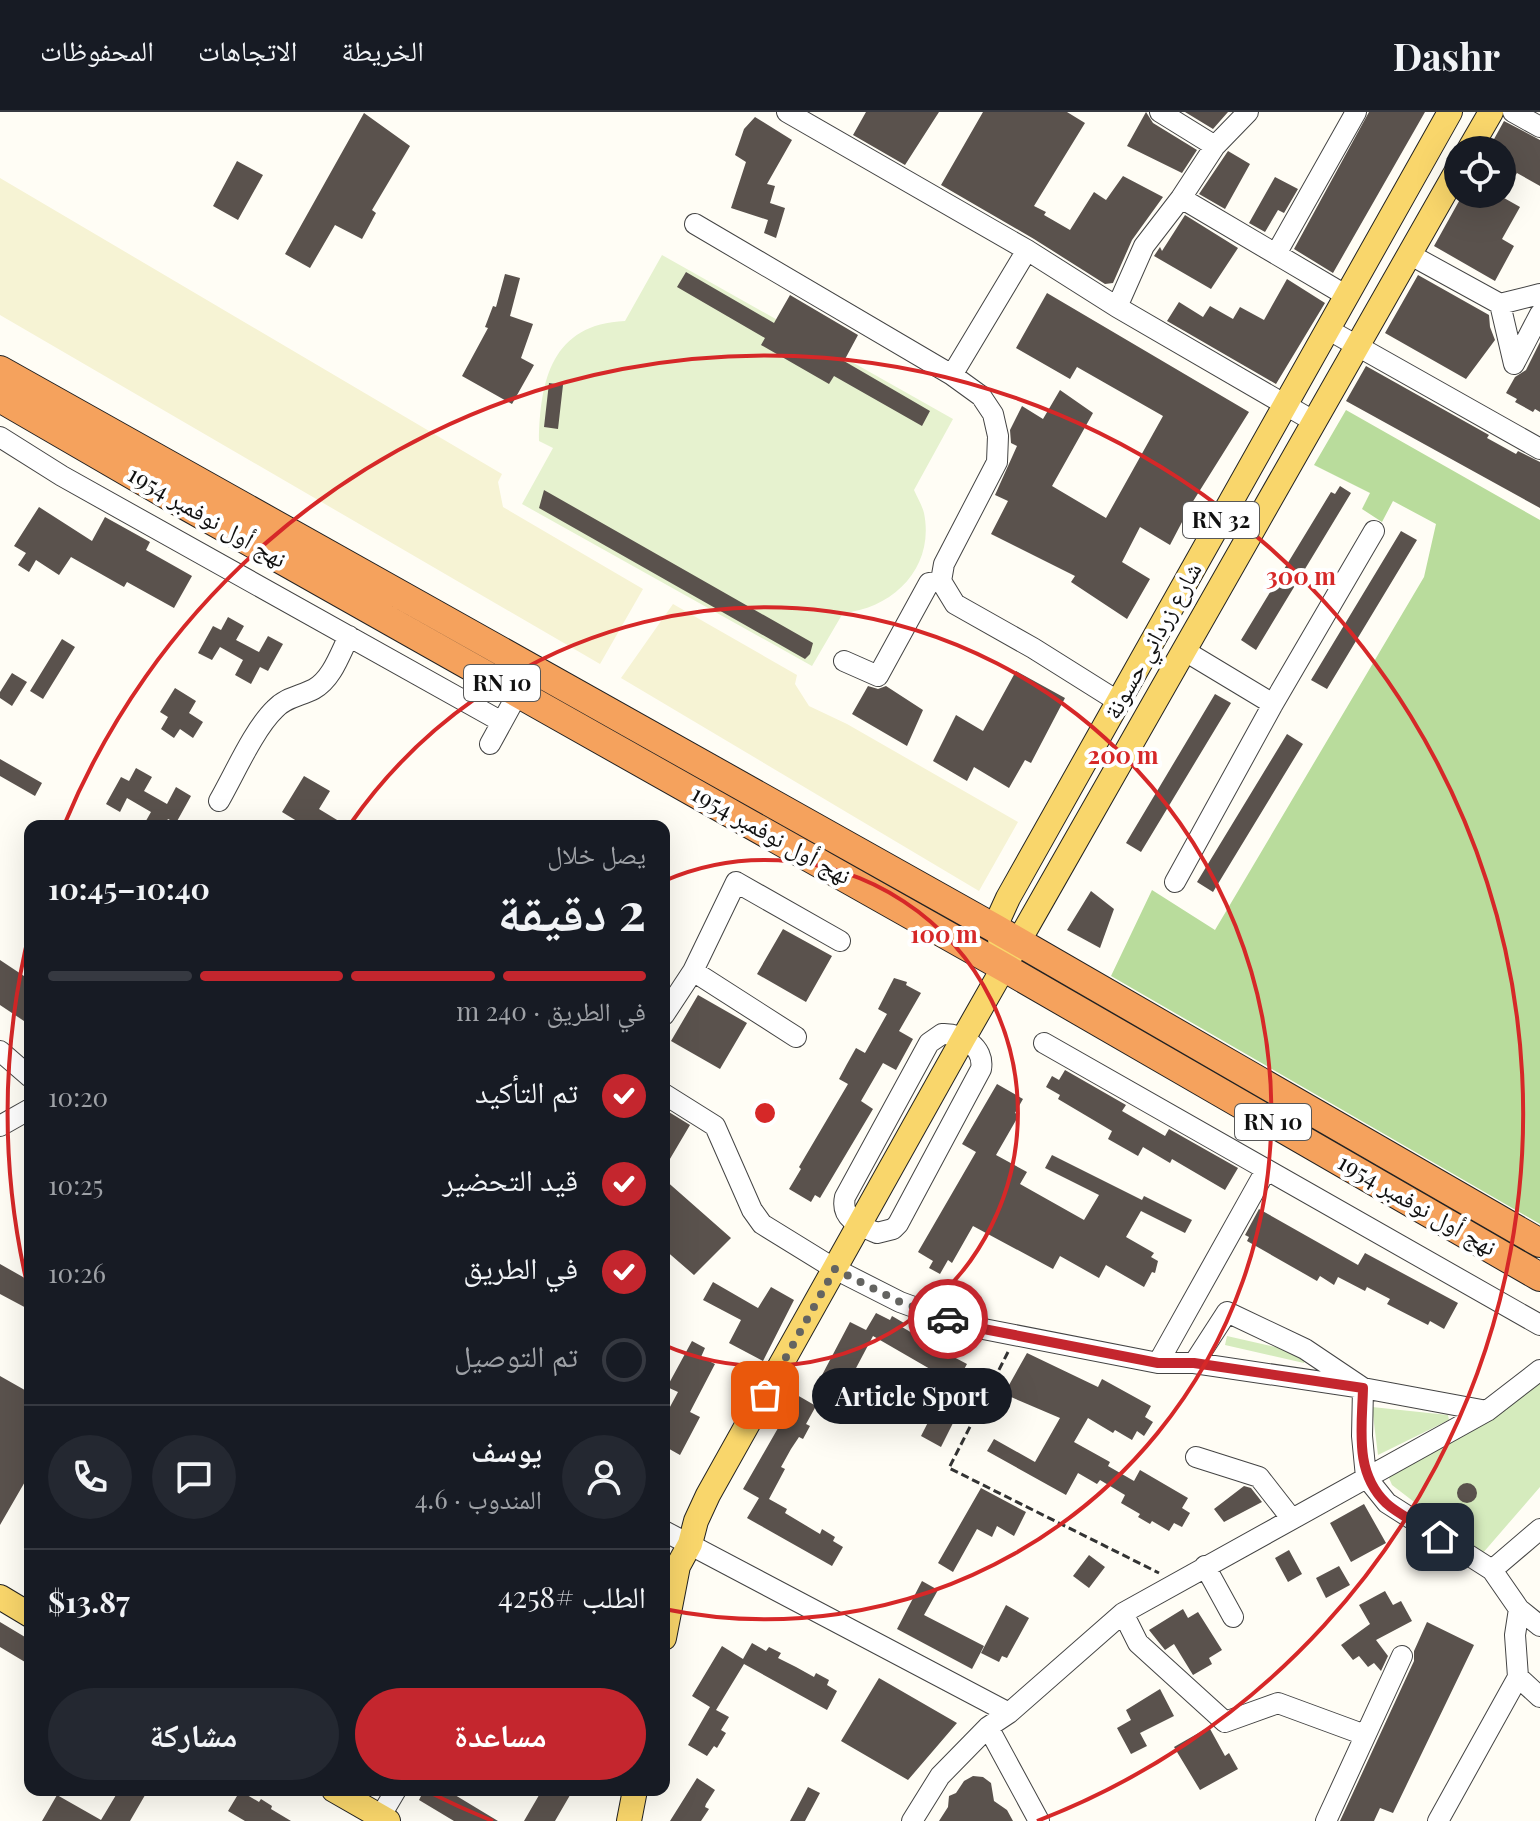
<!DOCTYPE html>
<html lang="ar">
<meta charset="utf-8">
<style>
body{margin:0;font-family:"Playfair Display","Noto Naskh Arabic",serif;background:#242831;color:#f1f3f6;direction:rtl;height:100vh;display:flex;flex-direction:column;font-size:30px;white-space:nowrap}
*{box-sizing:border-box;margin:0}
p{font-size:26px;color:#9ea1a6}
.icon{flex:none;width:44px;height:44px;fill:none;stroke:currentColor;stroke-width:2;stroke-linecap:round;stroke-linejoin:round}
.map{position:relative;flex:1;overflow:hidden;direction:ltr}
.details{position:absolute;left:24px;top:708px;width:646px;height:976px;display:flex;flex-direction:column;background:#171b24;border-radius:16px;box-shadow:0 8px 32px #0002;direction:rtl}
.details>*{flex:none}
.controls{position:absolute;left:1444px;top:24px;display:grid;gap:16px}
.controls a{display:grid;place-items:center;width:72px;height:72px;border-radius:50%;background:#171b24;box-shadow:0 8px 32px #0002;font-size:40px}
.pin{position:absolute;display:grid;place-items:center;width:68px;height:68px;color:#fff;margin:-34px;border-radius:16px;box-shadow:0 4px 12px #0006}
.courier{position:absolute;display:grid;place-items:center;width:80px;height:80px;margin:-40px;border:6px solid #c4262e;border-radius:50%;background:#fff;color:#222;box-shadow:0 2px 10px #0007}
.bubble{position:absolute;height:56px;border-radius:28px;background:#171b24;box-shadow:0 8px 32px #0002;font-size:26px;font-weight:700;line-height:56px;text-align:center;direction:rtl}
.headline em{font-style:normal;font-weight:700}
.headline div{display:flex;flex-direction:column-reverse}
.headline{display:flex;align-items:center;justify-content:space-between;height:136px;padding:0 24px}
h1{font-size:52px;font-weight:700;line-height:60px}
.bar{display:grid;grid-template-columns:repeat(4,1fr);gap:12px 8px;align-content:center;height:96px;padding:0 24px}
.bar i{height:10px;border-radius:6px;background:#363941}
.bar .current{background:#c4262e}
.bar p{grid-column:span 4}
.line{display:flex;align-items:center;gap:20px;padding:0 24px;border-top:2px solid #363941}
.line div{flex:1}
.round{display:grid;place-items:center;flex:none;width:84px;height:84px;border-radius:42px;background:#242831}
ol{padding:0 24px;list-style:none}
li{display:flex;align-items:center;gap:24px;height:88px}
li p{margin-inline-start:auto}
li .icon{padding:8px;border-radius:50%;background:#c4262e;color:#fff;stroke-width:4}
li:last-child{color:#9ea1a6}
li i{width:44px;height:44px;border:4px solid #363941;border-radius:50%}
.cta{display:flex;gap:16px;margin-top:auto;padding:16px 24px}
.cta a{flex:1;height:92px;border-radius:48px;background:#c4262e;color:#fff;font-size:32px;font-weight:700;line-height:92px;text-align:center}
.cta a+a{background:#242831;color:#f1f3f6}
header{display:flex;align-items:center;gap:48px;box-sizing:border-box;height:112px;padding:0 40px;background:#171b24;border-bottom:2px solid #363941}
header strong{font-size:38px}
nav{display:flex;gap:44px;margin-inline-start:auto;font-size:28px}
.map>svg:first-child{display:block}
.farmland{fill:#f6f3d4}
.green{fill:#d5ebbd}
.forest{fill:#b9dc9c}
.pitch{fill:#e6f2cf}
.building{fill:#5a524d}
.lines{fill:none;stroke-linecap:round;stroke-linejoin:round}
.minor-casing{stroke:#444;stroke-width:22}
.major-casing{stroke:#222;stroke-width:26}
.highway-casing{stroke:#222;stroke-width:30}
.path{stroke:#333;stroke-width:3;stroke-dasharray:8 4;stroke-linecap:butt}
.minor{stroke:#fff;stroke-width:20}
.major{stroke:#f9d66b;stroke-width:24}
.highway{stroke:#f5a25d;stroke-width:28}
.done{stroke:#646461;stroke-width:8;stroke-dasharray:0 14.4}
.route{stroke:#c4262e;stroke-width:10}
.ring{fill:none;stroke:#d62828;stroke-width:4}
.labels{text-anchor:middle;stroke-width:8;stroke-linejoin:round;paint-order:stroke}
.shield{fill:#fff;stroke:#585858;stroke-width:2}
.shield-label{font-size:22px;font-weight:bold;fill:#111}
.street-label{font-size:24px;fill:#111;stroke:#fff}
.centre{fill:#d62828;stroke:#fff;stroke-width:4}
.ring-label{font-size:24px;text-anchor:middle;font-weight:bold;fill:#d62828;stroke:#fff;stroke-width:8;stroke-linejoin:round;paint-order:stroke}
</style>
<header>
<strong>Dashr</strong>
<nav><a>الخريطة</a><a>الاتجاهات</a><a>المحفوظات</a></nav>
</header>
<div class="map">
<svg width="1540" height="1709" viewBox="0 0 1540 1709">
<rect width="100%" height="100%" fill="#fffdf5"/>
<!-- farmland -->
<path class="farmland" d="M0,66L502,362L498,370L503,395L643,477L600,552L0,203Z
M673,492L797,563L795,572L809,594L847,612L1018,710L979,779L621,566Z"/>
<!-- green -->
<path class="green" d="M1227,1224L1307,1242L1304,1251L1225,1233Z
M1540,1270V1375L1482,1442L1392,1373L1386,1359L1522,1285Z
M1372,1295L1448,1303L1449,1308L1378,1343Z"/>
<!-- forest -->
<path class="forest" d="M1346,298L1540,408V1112L1111,864L1152,778L1215,818L1424,465L1436,412L1393,389L1382,410L1362,397L1370,381L1314,353Z"/>
<!-- pitch -->
<path class="pitch" d="M662,143L953,307L914,378C917,385 922,393 924,401C935,455 894,496 843,501L812,554L522,392L553,336L539,329C540,268 552,212 625,209Z"/>
<!-- building -->
<path class="building" d="M866,0H939L905,53L853,23Z
M983,0H1067L1085,11L1034,94L1046,100L1044,103L1070,118L1094,80L1106,88L1123,64L1163,85L1132,128L1113,171L1105,172L1034,127L941,73Z
M1146,0L1153,11L1197,38L1182,61L1127,34Z
M1185,0H1228L1213,17Z
M1369,0H1425L1333,161L1294,137Z
M364,1L410,34L372,98L376,101L362,127L335,113L310,156L285,142Z
M755,5L792,28L767,72L775,74L770,91L785,96L776,126L764,121L768,108L731,96L746,50L735,43L744,17Z
M1504,9L1540,28V74L1517,61L1513,67L1502,60V38H1488Z
M1228,39L1250,52L1225,97L1199,82Z
M237,49L263,63L238,108L213,94Z
M1275,65L1298,77L1284,101L1278,98L1265,120L1249,111Z
M1463,82H1497L1520,95L1502,127L1514,134L1495,169L1434,134Z
M1185,103L1238,136L1211,177L1154,144L1160,135L1162,139Z
M686,160L774,211L790,183L858,223L844,249L930,299L922,314L834,264L829,272L761,233L765,226L677,175Z
M505,162L520,166L510,204L533,212L521,246L534,253L512,292L462,264L488,216L485,215L493,194L496,195Z
M1418,163L1489,203L1490,215L1495,228L1466,267L1385,221Z
M1287,167L1325,191L1276,272L1167,209L1179,190L1203,205L1210,194L1233,207L1240,195L1264,208Z
M1047,181L1249,300L1192,391L1170,433L1140,415L1122,450L1150,467L1127,507L1071,470L1075,464L991,422L1008,389L995,383L1017,334L1011,331L1010,318L1022,294L1043,307L1060,278L1093,301L1052,374L1106,406L1163,304L1077,255L1070,267L1016,236Z
M1540,230V300L1535,297L1533,300L1515,290L1517,287L1506,281L1515,265L1526,258Z
M1366,254L1489,323L1487,326L1516,342L1518,339L1540,350V396L1346,289Z
M549,271L563,273L558,317L544,315Z
M1340,374L1351,381L1256,538L1241,528L1331,380L1335,382Z
M544,378L813,531L810,542L805,547L539,396Z
M39,395L92,429L105,405L150,430L146,438L192,464L174,496L127,470L124,475L71,445L59,463L36,448L29,460L18,453L26,441L14,434Z
M1401,419L1417,428L1327,577L1311,568Z
M228,505L244,514L236,528L259,540L268,524L283,532L268,559L260,555L251,572L235,563L243,548L220,535L212,548L198,541L213,514L221,518Z
M62,527L75,535L43,587L30,579Z
M1016,559L1065,586L1031,651L1025,648L1009,676L974,655L967,669L933,649L956,603L983,619Z
M12,561L27,570L12,594L0,586V580Z
M868,574L878,577L886,574L923,598L907,634L852,602Z
M175,576L196,589L189,601L203,610L193,626L180,617L174,626L161,617L168,605L160,600Z
M1215,582L1231,591L1141,740L1126,731Z
M1287,622L1303,632L1213,780L1197,770Z
M0,647L42,671L35,684L0,664Z
M136,656L152,665L144,679L167,692L176,675L191,684L176,711L168,707L164,714H143L151,700L127,686L120,700L106,692L121,665L129,669Z
M304,664L330,679L319,697L347,714H305L282,700Z
M1091,779L1114,797L1100,836L1067,818Z
M783,817L832,844L806,890L757,862Z
M0,848L30,868V913L0,893Z
M894,866L907,870L906,873L921,881L899,919L913,927L896,958L883,951L861,989L873,997L820,1086L815,1083L811,1090L789,1077L801,1057L799,1055L848,972L839,967L847,952L856,936L865,941L887,902L878,897Z
M698,883L747,911L720,957L671,929Z
M1065,958L1126,993L1122,999L1165,1024L1169,1017L1238,1056L1225,1078L1172,1047L1170,1051L1143,1035L1138,1044L1108,1027L1112,1019L1058,987L1060,983L1046,975L1052,964L1059,968Z
M997,972L1023,987L1015,1001L1019,1003L996,1043L1027,1060L1020,1072L1084,1108L1099,1083L1045,1056L1052,1043L1142,1088L1144,1084L1192,1108L1185,1121L1141,1099L1126,1125L1154,1141L1151,1145L1158,1149L1155,1161L1152,1160L1144,1175L1106,1153L1099,1166L1060,1144L1053,1157L973,1114L952,1151L948,1148L940,1162L929,1156L933,1149L918,1140L976,1040L962,1032Z
M664,997L690,1013L664,1057Z
M664,1067L731,1126L694,1163L664,1137Z
M1259,1097L1358,1153L1365,1141L1458,1191L1444,1217L1430,1209L1428,1213L1387,1192L1390,1187L1367,1175L1365,1179L1338,1165L1334,1173L1320,1164L1317,1169L1247,1129L1249,1125L1245,1123Z
M0,1152L30,1169V1198L0,1182Z
M713,1170L758,1196L771,1175L794,1188L763,1249L729,1231L741,1208L703,1188Z
M876,1201L890,1208L892,1204L904,1211L902,1215L919,1225L937,1235L939,1231L953,1239L950,1243L967,1252L956,1272L873,1224L855,1258L850,1256L841,1275L821,1265L850,1210L866,1218Z
M692,1229L705,1236L701,1245L715,1252L690,1300L700,1305L680,1343L664,1334V1306L678,1280L667,1275Z
M1027,1241L1098,1275L1102,1267L1151,1294L1145,1305L1153,1310L1144,1324L1137,1319L1132,1328L1115,1318L1113,1321L1088,1306L1074,1330L1110,1350L1108,1354L1134,1369L1140,1358L1188,1386L1182,1396L1190,1401L1182,1415L1174,1411L1169,1419L1152,1409L1150,1412L1138,1405L1140,1402L1121,1391L1125,1383L1100,1368L1097,1372L1078,1361L1066,1383L987,1339L994,1327L1035,1350L1060,1306L1004,1282Z
M0,1264L30,1281V1361L0,1413Z
M945,1277L957,1283L953,1291L961,1295L941,1335L921,1324Z
M797,1283L816,1294L806,1312L810,1314L803,1327L799,1325L791,1337L781,1355L785,1357L769,1387L787,1397L785,1401L820,1422L822,1417L835,1425L833,1429L843,1435L832,1454L747,1406L759,1386L743,1377Z
M1457 1381a10 10 0 1 1 20 0a10 10 0 1 1-20 0Z
M1244,1374L1251,1376L1262,1390L1224,1410L1214,1397Z
M981,1376L1026,1400L1014,1424L997,1414L992,1425L977,1417L953,1460L938,1451Z
M1364,1392L1386,1431L1351,1450L1330,1411Z
M1289,1438L1302,1462L1288,1470L1275,1446Z
M1089,1443L1105,1455L1089,1476L1073,1464Z
M1339,1454L1350,1473L1326,1486L1316,1466Z
M922,1469L938,1478L924,1503L984,1534L972,1557L897,1517Z
M1385,1479L1393,1493L1401,1489L1412,1509L1376,1528L1388,1544L1381,1559L1374,1551L1368,1555L1359,1544L1353,1548L1341,1533L1370,1512L1359,1493Z
M1006,1493L1029,1506L1007,1546L1002,1544L999,1550L981,1541Z
M1183,1497L1188,1506L1198,1500L1222,1538L1209,1546L1212,1552L1193,1563L1174,1532L1165,1538L1149,1518Z
M0,1510L30,1528V1553L0,1535Z
M1427,1510L1474,1533L1393,1701L1380,1696L1374,1709H1340L1414,1549V1539Z
M752,1531L766,1539L769,1535L781,1541L778,1546L796,1555L814,1565L816,1561L829,1568L827,1573L837,1579L827,1598L744,1552L716,1598L729,1605L721,1618L726,1621L717,1636L714,1634L707,1644L688,1633L710,1595L692,1584L722,1534L743,1547Z
M879,1566L957,1611L908,1668L841,1629Z
M1160,1577L1174,1604L1140,1621L1147,1634L1131,1642L1117,1616L1131,1608L1126,1598Z
M1209,1615L1225,1644L1229,1641L1238,1657L1200,1678L1174,1635Z
M973,1664L983,1665L991,1671L994,1689L1007,1698L1013,1709H939L948,1695L949,1684L956,1681L964,1669Z
M697,1666L715,1678L706,1692L705,1695L709,1697L701,1709H670Z
M808,1675L820,1681L805,1709H790Z
M119,1678H148L130,1709H42L57,1683L101,1708Z
M424,1678H458L455,1683L498,1709H454L419,1688Z
M542,1678H573L555,1709H524Z
M240,1679L259,1690L261,1687L272,1694L271,1697L291,1709H245L228,1699Z"/>
<g class="lines">
<!-- minor casing -->
<g class="minor-casing">
<path id="minor" d="M787,0L1027,138L1117,195L1315,310
M1160,0L1215,34
M1513,0L1540,15
M1181,86L1347,184
M695,112L952,263L981,284L993,302L998,324L997,350L944,452L941,469L955,492L1033,536L1119,590
M1276,142L1356,0
M1409,142L1500,192L1540,182
M1500,192L1514,252L1540,202
M1117,195L1144,134L1181,86L1215,34L1248,0
M1329,218L1540,337
M952,263L1027,138
M0,325L62,364L502,610
M1185,539L1273,592
M844,549L878,564L929,471L941,469
M490,632L524,570
M219,689C234,663 254,617 275,597C286,585 301,584 314,577C332,567 340,542 349,524
M1175,770L1273,592L1374,419
M693,859L796,925
M664,903L693,859L736,770L840,829
M942,922C961,921 985,935 981,957L898,1112L893,1117L877,1121C860,1114 840,1107 845,1085L929,931Z
M1044,931L1540,1213
M0,939L30,965
M664,982L715,1014L752,1098L762,1112L835,1157L900,1190L963,1213L1158,1251H1194L1363,1276L1487,1299
M0,1014L30,997
M1158,1251L1266,1058
M1194,1251L1227,1200L1305,1237L1363,1276L1362,1324L1366,1365L1387,1391L1492,1458L1519,1497L1540,1514
M1196,1345L1259,1365L1291,1406
M664,1419L1009,1601
M1205,1454L1233,1505
M1492,1458L1540,1417
M1123,1501L1138,1531L1225,1610L1278,1591L1365,1623
M1518,1565L1540,1585
M988,1615L1039,1709
M380,1705L396,1678
M912,1709L940,1664L988,1615L1009,1601L1123,1501L1487,1299L1540,1258
M1326,1709L1402,1544
M1438,1709L1518,1565L1515,1523L1519,1497"/>
</g>
<!-- major casing -->
<g class="major-casing">
<path id="major" d="M1469,38L1491,0
M1001,836L998,808L1008,786L1450,0
M0,1485L30,1503
M664,1526L678,1454L690,1432L696,1409L708,1383L963,927L1458,57
M334,1678L388,1709
M629,1709L635,1678"/>
</g>
<!-- highway casing -->
<g class="highway-casing">
<path id="highway" d="M0,258L998,818L1540,1131
M0,286L188,395L1005,856L1540,1165"/>
</g>
<!-- path -->
<path class="path" d="M1008,1240L949,1356L1159,1461"/>
<!-- minor -->
<use href="#minor" class="minor"/>
<!-- major -->
<use href="#major" class="major"/>
<!-- highway -->
<use href="#highway" class="highway"/>
</g>
<g class="lines">
<!-- done -->
<path class="done" d="M765,1283L835,1157L900,1190L948,1207"/>
<!-- route -->
<path class="route" d="M948,1207L963,1213L1158,1251H1194L1363,1276C1362,1317 1354,1360 1386,1391C1400,1404 1423,1414 1440,1425"/>
</g>
<!-- distance rings -->
<g class="ring">
<path d="M664 769A253 253 0 1 1 664 1233"/>
<path d="M351 711A506 506 0 1 1 664 1497"/>
<path d="M493 1709A758 758 0 0 1 427 1679M30 1184A758 758 0 0 1 30 818M65 711A758 758 0 1 1 1037 1709"/>
</g>
<g class="labels">
<!-- shield labels -->
<g class="shield">
<rect x="1183" y="390" width="76" height="36" rx="6"/>
<rect x="464" y="553" width="76" height="36" rx="6"/>
<rect x="1235" y="992" width="76" height="36" rx="6"/>
</g>
<g class="shield-label">
<text x="1221" y="416">RN 32</text>
<text x="502" y="579">RN 10</text>
<text x="1273" y="1018">RN 10</text>
</g>
<!-- street labels -->
<g class="street-label">
<text transform="translate(207 405) rotate(30)" y="8">نهج أول نوفمبر 1954</text>
<text transform="translate(1153 529) rotate(-61)" y="8">شارع زرداني حسونة</text>
<text transform="translate(771 723) rotate(29)" y="8">نهج أول نوفمبر 1954</text>
<text transform="translate(1417 1093) rotate(30)" y="8">نهج أول نوفمبر 1954</text>
</g>
</g>
<circle cx="765" cy="1001" r="12" class="centre"/>
<g class="ring-label">
<text x="1301" y="473">300 m</text>
<text x="1123" y="652">200 m</text>
<text x="944" y="831">100 m</text>
</g>
</svg>
<div class="controls">
<a><svg class="icon" aria-label="locate" viewBox="0 0 24 24"><circle cx="12" cy="12" r="6"/><path d="M12 2v4M12 18v4M2 12h4M18 12h4"/></svg></a>
</div>
<div class="pin" style="left:765px;top:1283px;background:#ea580c"><svg class="icon" aria-label="bag" viewBox="0 0 24 24"><path d="M5 8h14l-1 12H6zM9 8a3 3 0 0 1 6 0"/></svg></div>
<div class="pin" style="left:1440px;top:1425px;background:#1f2937"><svg class="icon" aria-label="home" viewBox="0 0 24 24"><path d="M3 11l9-7 9 7M6 9v11h12V9"/></svg></div>
<div class="courier" style="left:948px;top:1207px"><svg class="icon" aria-label="car" viewBox="0 0 24 24"><path d="M5 17H2v-5l4-1 3-4h7l3 4 3 1v5h-3M9 17h6M6 11h13"/><circle cx="7" cy="17" r="2"/><circle cx="17" cy="17" r="2"/></svg></div>
<div class="bubble" style="left:812px;top:1256px;width:200px">Article Sport</div>
<section class="details">
<div class="headline"><div><h1>2 دقيقة</h1><p>يصل خلال</p></div><em>10:40–10:45</em></div>
<div class="bar"><i class="current"></i><i class="current"></i><i class="current"></i><i></i><p>في الطريق · 240 m</p></div>
<ol>
<li><svg class="icon" aria-label="check" viewBox="0 0 24 24"><path d="M5 12l5 5 9-10"/></svg>تم التأكيد<p>10:20</p></li>
<li><svg class="icon" aria-label="check" viewBox="0 0 24 24"><path d="M5 12l5 5 9-10"/></svg>قيد التحضير<p>10:25</p></li>
<li><svg class="icon" aria-label="check" viewBox="0 0 24 24"><path d="M5 12l5 5 9-10"/></svg>في الطريق<p>10:26</p></li>
<li><i></i>تم التوصيل</li>
</ol>
<div class="line" style="height:144px"><a class="round"><svg class="icon" aria-label="person" viewBox="0 0 24 24"><circle cx="12" cy="8" r="4"/><path d="M4 21q1-7 8-7t8 7"/></svg></a><div><b>يوسف</b><p>المندوب · 4.6</p></div><a class="round"><svg class="icon" aria-label="chat" viewBox="0 0 24 24"><path d="M4 5h16v11H9l-5 4z"/></svg></a><a class="round"><svg class="icon" aria-label="phone" viewBox="0 0 24 24"><path d="M5 4h4l2 5-3 2q2 4 5 5l2-3 5 2v4C11 20 4 13 5 4z"/></svg></a></div>
<div class="line" style="height:104px"><div>الطلب #4258</div><b>$13.87</b></div>
<div class="cta"><a>مساعدة</a><a>مشاركة</a></div>
</section>
</div>
